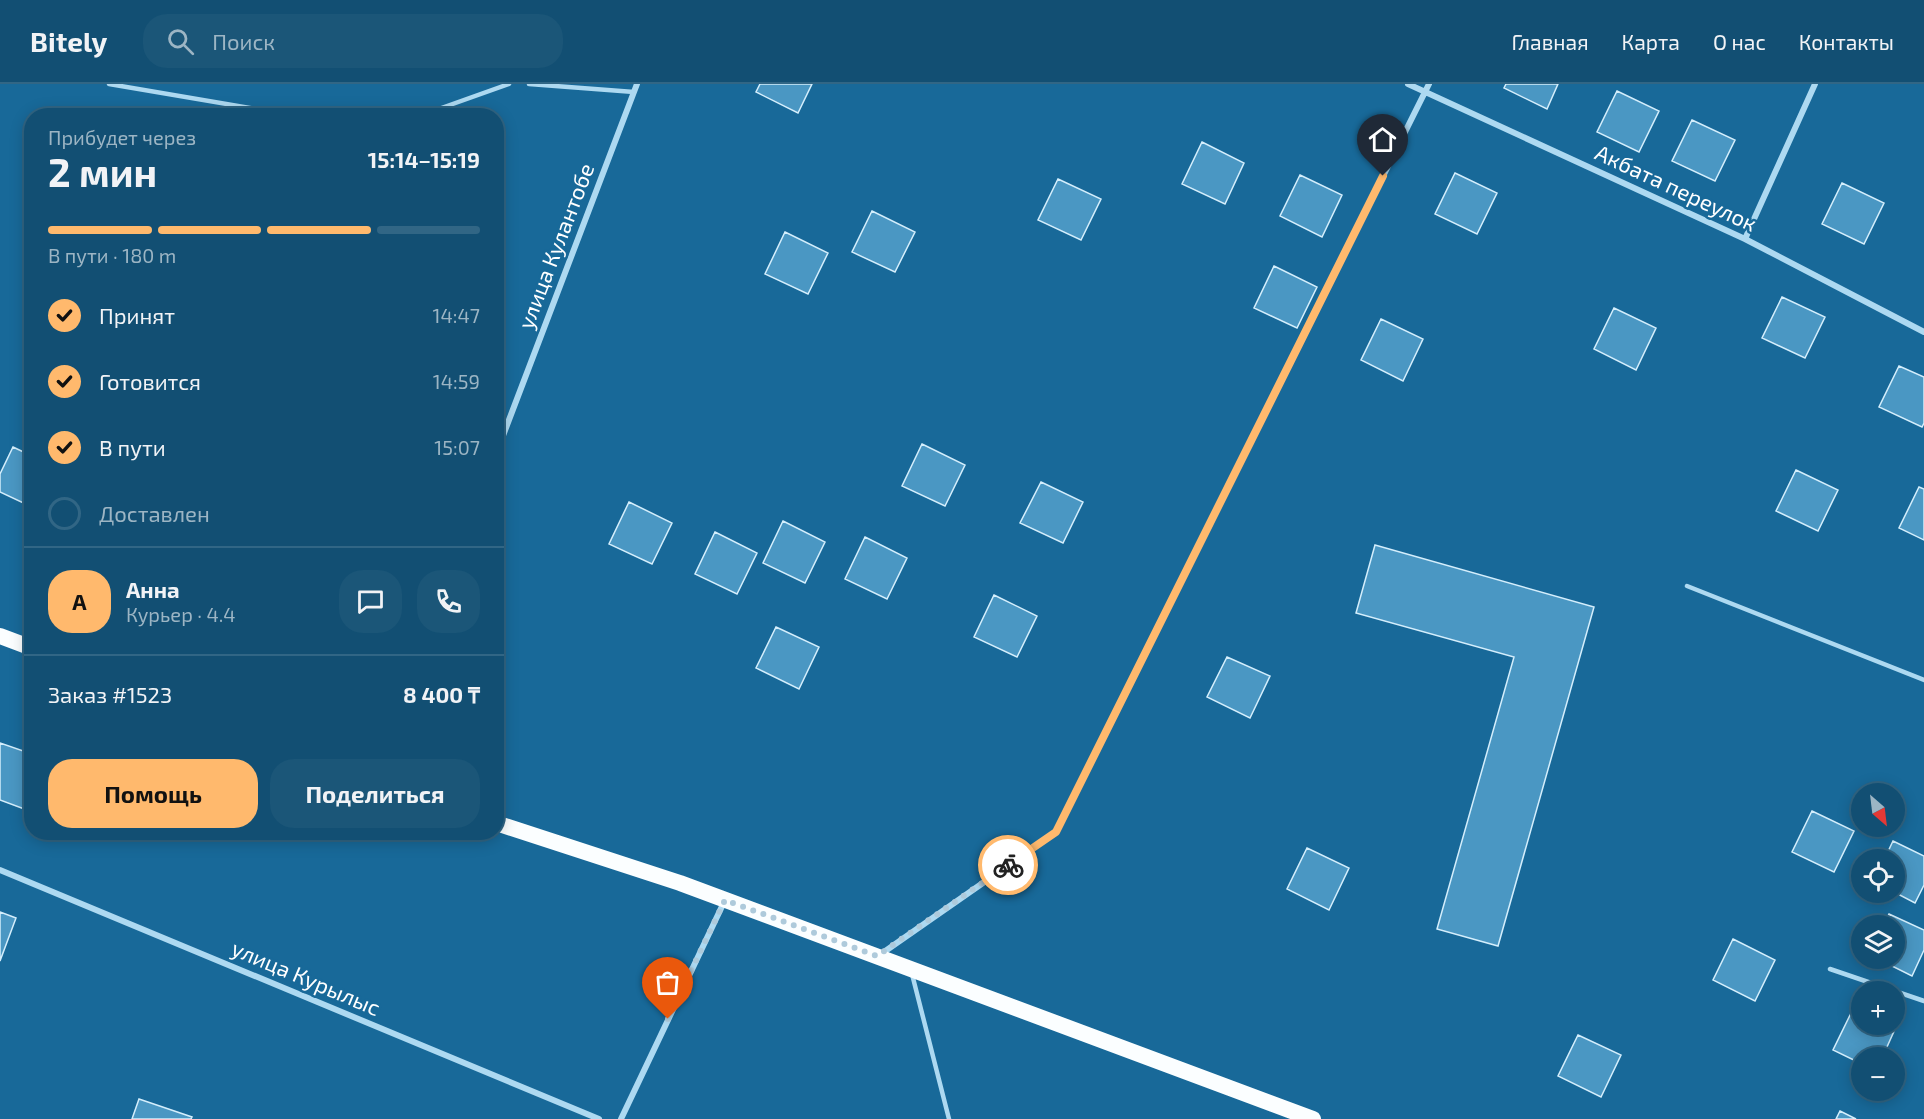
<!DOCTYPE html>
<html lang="ru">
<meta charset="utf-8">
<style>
body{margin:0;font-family:"Exo 2",sans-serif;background:#1b5678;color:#f1f3f6;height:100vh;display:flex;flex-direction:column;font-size:22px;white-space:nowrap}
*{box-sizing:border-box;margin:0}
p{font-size:20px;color:#9cb5c4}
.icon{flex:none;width:33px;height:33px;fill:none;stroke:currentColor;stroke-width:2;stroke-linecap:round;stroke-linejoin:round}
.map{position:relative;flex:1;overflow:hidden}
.drawer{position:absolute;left:24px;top:24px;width:480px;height:732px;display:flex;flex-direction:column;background:#124f73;border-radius:24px;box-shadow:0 3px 15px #0003,0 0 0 2px #316685}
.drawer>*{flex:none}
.needle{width:39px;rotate:152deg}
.fabs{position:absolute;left:1851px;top:699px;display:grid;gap:12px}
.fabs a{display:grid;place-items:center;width:54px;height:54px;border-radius:50%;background:#124f73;box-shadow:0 3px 15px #0003,0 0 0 2px #316685;font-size:30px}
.pin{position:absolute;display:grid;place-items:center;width:51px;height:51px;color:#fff;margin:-62px -26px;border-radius:50% 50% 50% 0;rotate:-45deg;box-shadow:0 0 6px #0007}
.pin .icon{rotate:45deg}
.courier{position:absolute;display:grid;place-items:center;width:60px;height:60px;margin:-30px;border:4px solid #ffb96d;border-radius:50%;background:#fff;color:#222;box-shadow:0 2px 8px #0007}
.summary em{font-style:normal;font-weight:700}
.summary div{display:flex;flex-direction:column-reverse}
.summary{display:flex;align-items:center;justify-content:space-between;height:102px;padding:0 24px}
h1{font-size:39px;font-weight:700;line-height:45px}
.bar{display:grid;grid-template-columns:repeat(4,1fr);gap:9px 6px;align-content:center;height:72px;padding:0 24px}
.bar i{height:8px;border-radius:4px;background:#316685}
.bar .on{background:#ffb96d}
.bar p{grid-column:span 4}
.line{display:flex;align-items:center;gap:15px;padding:0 24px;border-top:2px solid #316685}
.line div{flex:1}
.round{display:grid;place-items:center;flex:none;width:63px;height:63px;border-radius:24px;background:#1b5678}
ol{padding:0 24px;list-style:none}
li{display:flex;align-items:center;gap:18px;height:66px}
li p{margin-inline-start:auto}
li .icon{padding:6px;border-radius:50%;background:#ffb96d;color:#111;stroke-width:4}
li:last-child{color:#9cb5c4}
li i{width:33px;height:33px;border:3px solid #316685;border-radius:50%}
.primary-button{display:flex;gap:12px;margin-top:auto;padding:12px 24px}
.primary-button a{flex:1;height:69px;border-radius:24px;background:#ffb96d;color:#111;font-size:24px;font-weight:700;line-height:69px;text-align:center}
.primary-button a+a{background:#1b5678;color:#f1f3f6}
header{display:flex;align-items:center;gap:36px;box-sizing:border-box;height:84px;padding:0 30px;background:#124f73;border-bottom:2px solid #316685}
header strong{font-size:28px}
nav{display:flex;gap:33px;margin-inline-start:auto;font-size:21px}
.search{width:420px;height:54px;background:#1b5678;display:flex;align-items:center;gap:15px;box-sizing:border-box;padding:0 21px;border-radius:24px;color:#9cb5c4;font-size:22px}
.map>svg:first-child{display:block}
.building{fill:#4a97c3;stroke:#d4eefc;stroke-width:1.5}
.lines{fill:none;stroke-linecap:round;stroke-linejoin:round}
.service{stroke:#add9f1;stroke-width:4.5}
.minor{stroke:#add9f1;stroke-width:6}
.trunk{stroke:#fbfeff;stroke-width:16}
.done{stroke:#aecadb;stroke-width:6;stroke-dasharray:0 10.8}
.route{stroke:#ffb96d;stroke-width:8}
.labels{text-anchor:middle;stroke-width:5;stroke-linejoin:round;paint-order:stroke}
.street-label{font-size:22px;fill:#fff;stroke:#186999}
</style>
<header>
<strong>Bitely</strong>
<div class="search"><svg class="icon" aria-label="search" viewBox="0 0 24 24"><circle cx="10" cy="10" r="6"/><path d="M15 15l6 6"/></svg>Поиск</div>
<nav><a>Главная</a><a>Карта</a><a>О нас</a><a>Контакты</a></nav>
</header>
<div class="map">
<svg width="1924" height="1035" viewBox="0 0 1924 1035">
<rect width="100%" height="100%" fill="#186999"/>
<!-- building -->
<path class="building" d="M760,0H812L798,29L756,8Z
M1506,0H1558L1547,25L1504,4Z
M1617,7L1659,27L1639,68L1597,48Z
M1692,36L1735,56L1715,97L1672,77Z
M1202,58L1244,79L1225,120L1182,100Z
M1455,89L1497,109L1477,150L1435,130Z
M1300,91L1342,111L1322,153L1280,132Z
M1058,95L1101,115L1081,156L1038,136Z
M1842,99L1884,119L1864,160L1822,140Z
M872,127L915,148L895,188L852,168Z
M785,148L828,169L808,210L765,190Z
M1274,182L1317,203L1297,244L1254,224Z
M1782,213L1825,233L1805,274L1762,254Z
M1614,224L1656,244L1636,286L1594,265Z
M1381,235L1423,255L1403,297L1361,276Z
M1899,282L1924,293V339L1922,343L1879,323Z
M922,360L965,381L945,422L902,402Z
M13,363L32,372V423L0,408V390Z
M1796,386L1838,406L1818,447L1776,427Z
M1041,398L1083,418L1063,459L1020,439Z
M1919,403L1924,405V456L1899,444Z
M629,418L672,439L652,480L609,460Z
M783,437L825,458L805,499L763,479Z
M715,448L757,469L737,510L695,490Z
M865,453L907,474L887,515L845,495Z
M1375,461L1594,523L1498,862L1437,845L1514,573L1356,529Z
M994,511L1037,532L1017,573L974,553Z
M776,543L819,563L799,605L756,584Z
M1227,573L1270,592L1250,634L1207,613Z
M0,659L32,670V714L27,726L0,716Z
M1812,727L1854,747L1834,788L1792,768Z
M1893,757L1924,772V801L1915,819L1894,808V776H1884Z
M1307,764L1349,784L1329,826L1287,805Z
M0,828L16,834L0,877Z
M1889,830L1924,846V866L1912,892L1876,874H1894V842H1883Z
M1733,855L1775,876L1755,917L1713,896Z
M1853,925L1862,929V940H1885L1895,945L1882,974H1862V980L1833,966Z
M1578,951L1621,971L1601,1013L1558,992Z
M139,1015L192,1033L191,1035H132Z
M1840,1027L1856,1035H1836Z"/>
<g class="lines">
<!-- service -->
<path class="service" d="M109,0L297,32
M529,0L634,8
M419,32L509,0
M1687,502L1924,596
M1830,885L1924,917
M912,890L949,1035"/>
<!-- minor -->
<path class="minor" d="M1408,0L1745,155L1924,248
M1745,155L1815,0
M496,370L637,0
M0,786L599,1035
M881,870L1056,748L1429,0
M621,1035L725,816"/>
<!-- trunk -->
<path class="trunk" d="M0,552L32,564
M496,739L680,799L1313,1035"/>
</g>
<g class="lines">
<!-- done -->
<path class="done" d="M668,935L725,816L877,872L1008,781"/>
<!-- route -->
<path class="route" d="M1008,781L1056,748L1383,92"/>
</g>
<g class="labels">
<!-- street labels -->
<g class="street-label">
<text transform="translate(1676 104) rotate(25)" y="8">Акбата переулок</text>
<text transform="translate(556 162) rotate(-69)" y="8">улица Кулантобе</text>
<text transform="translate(306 894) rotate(23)" y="8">улица Курылыс</text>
</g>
</g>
</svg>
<div class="fabs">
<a><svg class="needle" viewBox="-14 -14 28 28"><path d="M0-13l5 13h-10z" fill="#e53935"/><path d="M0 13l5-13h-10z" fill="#9cb5c4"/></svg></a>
<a><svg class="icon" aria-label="locate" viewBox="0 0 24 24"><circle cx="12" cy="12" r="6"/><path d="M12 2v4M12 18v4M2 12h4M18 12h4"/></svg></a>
<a><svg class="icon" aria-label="layers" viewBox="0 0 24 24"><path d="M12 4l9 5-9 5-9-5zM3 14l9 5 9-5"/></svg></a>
<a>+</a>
<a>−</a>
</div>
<div class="pin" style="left:668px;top:935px;background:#ea580c"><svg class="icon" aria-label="bag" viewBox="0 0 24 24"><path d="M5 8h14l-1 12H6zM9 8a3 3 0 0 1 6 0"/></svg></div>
<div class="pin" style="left:1383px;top:92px;background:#1f2937"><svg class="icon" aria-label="home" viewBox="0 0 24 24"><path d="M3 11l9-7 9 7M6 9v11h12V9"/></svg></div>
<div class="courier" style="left:1008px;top:781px"><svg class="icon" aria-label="bike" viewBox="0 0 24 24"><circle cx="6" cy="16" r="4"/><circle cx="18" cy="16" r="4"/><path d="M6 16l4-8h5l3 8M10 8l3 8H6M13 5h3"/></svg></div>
<section class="drawer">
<div class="summary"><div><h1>2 мин</h1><p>Прибудет через</p></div><em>15:14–15:19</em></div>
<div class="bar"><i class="on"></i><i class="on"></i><i class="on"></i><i></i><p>В пути · 180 m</p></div>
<ol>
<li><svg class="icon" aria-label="check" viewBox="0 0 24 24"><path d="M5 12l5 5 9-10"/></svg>Принят<p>14:47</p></li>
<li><svg class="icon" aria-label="check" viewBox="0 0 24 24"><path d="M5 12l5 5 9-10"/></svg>Готовится<p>14:59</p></li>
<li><svg class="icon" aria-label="check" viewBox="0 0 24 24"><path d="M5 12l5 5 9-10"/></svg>В пути<p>15:07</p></li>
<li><i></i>Доставлен</li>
</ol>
<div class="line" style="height:108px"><b class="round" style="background:#ffb96d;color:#111">А</b><div><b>Анна</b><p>Курьер · 4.4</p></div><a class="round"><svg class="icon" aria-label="chat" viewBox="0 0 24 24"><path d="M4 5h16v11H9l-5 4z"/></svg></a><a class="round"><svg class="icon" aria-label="phone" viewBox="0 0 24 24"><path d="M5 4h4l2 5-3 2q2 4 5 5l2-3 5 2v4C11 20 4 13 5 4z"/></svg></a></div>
<div class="line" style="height:78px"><div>Заказ #1523</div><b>8 400 ₸</b></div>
<div class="primary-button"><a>Помощь</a><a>Поделиться</a></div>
</section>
</div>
